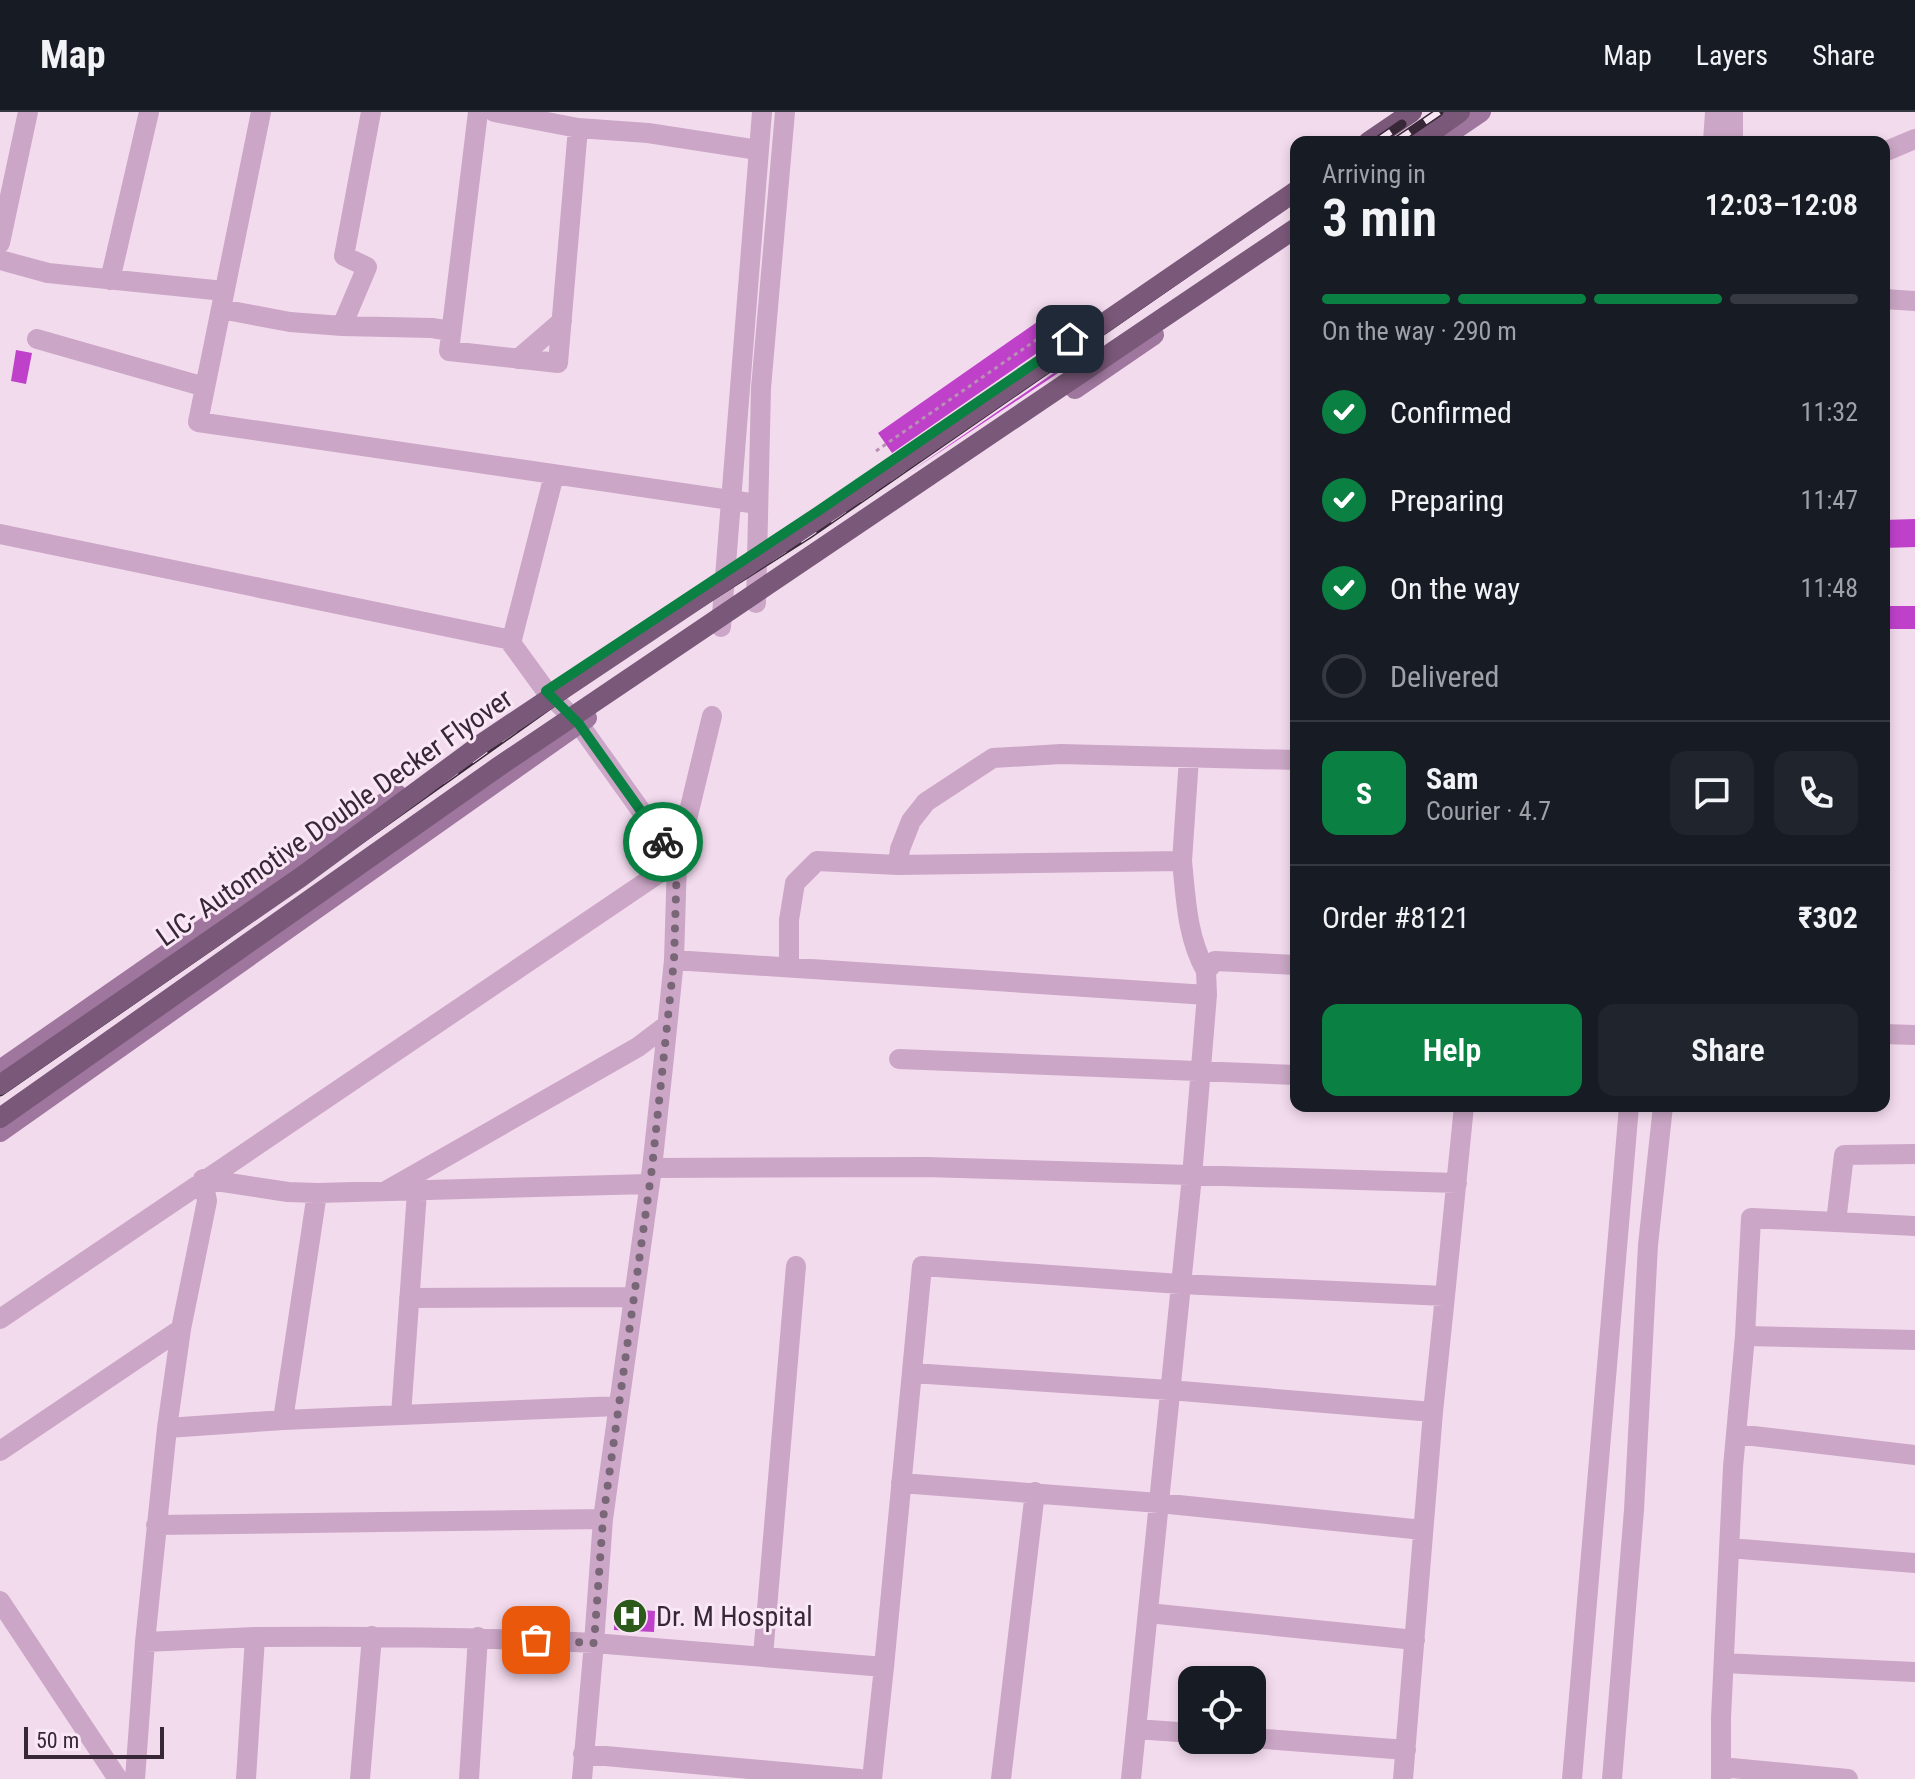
<!DOCTYPE html>
<meta charset="utf-8">
<style>
body{margin:0;font-family:"Roboto Condensed",sans-serif;background:#20242c;color:#f1f3f6;height:100vh;display:flex;flex-direction:column;font-size:30px;white-space:nowrap}
*{box-sizing:border-box;margin:0}
p{font-size:26px;color:#9ea1a6}
.icon{flex:none;width:44px;height:44px;fill:none;stroke:currentColor;stroke-width:2;stroke-linecap:round;stroke-linejoin:round}
.map{position:relative;flex:1;overflow:hidden}
.panel{position:absolute;left:1290px;top:24px;width:600px;height:976px;display:flex;flex-direction:column;background:#171b24;border-radius:16px;box-shadow:0 4px 12px #0003}
.panel>*{flex:none}
.tools{position:absolute;left:1178px;top:1554px;display:grid;gap:16px}
.tools a{display:grid;place-items:center;width:88px;height:88px;border-radius:16px;background:#171b24;box-shadow:0 4px 12px #0003;font-size:40px}
.scale{position:absolute;left:24px;bottom:20px;width:140px;box-sizing:border-box;padding-left:8px;border:4px solid #372737;border-top:0;font-size:22px;line-height:28px;white-space:nowrap;color:#372737;-webkit-text-stroke:6px #fae7f6;paint-order:stroke}
.pin{position:absolute;display:grid;place-items:center;width:68px;height:68px;color:#fff;margin:-34px;border-radius:16px;box-shadow:0 4px 12px #0006}
.courier{position:absolute;display:grid;place-items:center;width:80px;height:80px;margin:-40px;border:6px solid #0b8043;border-radius:50%;background:#fff;color:#222;box-shadow:0 2px 10px #0007}
.head em{font-style:normal;font-weight:600}
.head div{display:flex;flex-direction:column-reverse}
.head{display:flex;align-items:center;justify-content:space-between;height:136px;padding:0 32px}
h1{font-size:52px;font-weight:600;line-height:60px}
.bar{display:grid;grid-template-columns:repeat(4,1fr);gap:12px 8px;align-content:center;height:96px;padding:0 32px}
.bar i{height:10px;border-radius:6px;background:#363941}
.bar .active{background:#0b8043}
.bar p{grid-column:span 4}
.line{display:flex;align-items:center;gap:20px;padding:0 32px;border-top:2px solid #363941}
.line div{flex:1}
.round{display:grid;place-items:center;flex:none;width:84px;height:84px;border-radius:16px;background:#20242c}
ol{padding:0 32px;list-style:none}
li{display:flex;align-items:center;gap:24px;height:88px}
li p{margin-inline-start:auto}
li .icon{padding:8px;border-radius:50%;background:#0b8043;color:#fff;stroke-width:4}
li:last-child{color:#9ea1a6}
li i{width:44px;height:44px;border:4px solid #363941;border-radius:50%}
.action{display:flex;gap:16px;margin-top:auto;padding:16px 32px}
.action a{flex:1;height:92px;border-radius:16px;background:#0b8043;color:#fff;font-size:32px;font-weight:600;line-height:92px;text-align:center}
.action a+a{background:#20242c;color:#f1f3f6}
header{display:flex;align-items:center;gap:48px;box-sizing:border-box;height:112px;padding:0 40px;background:#171b24;border-bottom:2px solid #363941}
header strong{font-size:38px}
nav{display:flex;gap:44px;margin-inline-start:auto;font-size:28px}
.map>svg:first-child{display:block}
.building{fill:#bf41ca}
.lines{fill:none;stroke-linecap:round;stroke-linejoin:round}
.path{stroke:#b790b3;stroke-width:3;stroke-dasharray:4 4;stroke-linecap:butt}
.minor{stroke:#cba6c6;stroke-width:20}
.tertiary{stroke:#cba6c6;stroke-width:20}
.secondary{stroke:#9f779e;stroke-width:20}
.primary{stroke:#7a5879;stroke-width:20}
.rail-casing{stroke:#372737;stroke-width:9}
.rail{stroke:#fae7f6;stroke-width:6;stroke-dasharray:18;stroke-linecap:butt}
.primary-bridge{stroke:#7a5879;stroke-width:20}
.done{stroke:#796677;stroke-width:8;stroke-dasharray:0 14.4}
.route{stroke:#0b8043;stroke-width:10}
.labels{text-anchor:middle;stroke-width:6;stroke-linejoin:round;paint-order:stroke}
.street-label{font-size:28px;fill:#372737;stroke:#fae7f6}
.poi-label{font-size:28px;fill:#372737;stroke:#fae7f6;text-anchor:start}
</style>
<header>
<strong>Map</strong>
<nav><a>Map</a><a>Layers</a><a>Share</a></nav>
</header>
<div class="map">
<svg width="1915" height="1667" viewBox="0 0 1915 1667">
<rect width="100%" height="100%" fill="#f3dbee"/>
<!-- building -->
<path class="building" d="M1060,194L1075,215L892,341L878,321Z
M1090,236L1091,238L1085,243L907,362Z
M16,238L32,241L26,272L11,269Z
M1915,407V435L1884,436V408Z
M1884,494H1915V517H1884Z
M615,1496L655,1499L654,1520L614,1518Z"/>
<g class="lines">
<!-- path -->
<path class="path" d="M876,339L1075,201"/>
<!-- minor -->
<path class="minor" d="M261,0L198,310L757,392
M478,0L449,239L558,251L578,16L494,0
M578,16L648,21L758,38
M1713,30L1715,0
M1733,30V0
M1884,40L1915,27
M0,131L28,0
M0,148L48,161L224,179
M110,168L149,0
M1884,187L1915,189
M221,197L290,210L342,214L367,155L344,144L371,0
M342,214L432,216L451,219
M37,227L205,275
M518,247L562,209
M554,363L511,531L546,579L579,612L677,749
M0,422L511,528
M677,749L712,604
M1182,749L1189,646
M674,848L1207,883
M789,856V808L795,771L817,749L898,753
M1206,859C1187,825 1186,788 1182,749L898,753L900,737L911,709L926,690L993,646L1061,642L1296,648
M1884,922L1915,923
M899,947L1296,963
M652,1056L926,1055L1457,1071
M386,1079L638,935L667,913
M417,1080L401,1303L618,1294
M1836,1110L1915,1114
M409,1186L633,1185
M0,1207L677,749L674,848L665,936L652,1056L603,1407L594,1531L884,1555L872,1667
M1745,1224L1915,1228
M912,1261L1169,1278L1433,1300L1445,1184
M283,1308L317,1081
M167,1316L283,1308L401,1303
M1736,1322L1915,1343
M0,1339L181,1217
M901,1371L1159,1391L1423,1418
M156,1413L603,1407
M1729,1436L1915,1451
M0,1489L118,1667
M1148,1501L1415,1528
M145,1530L255,1525
M763,1544L796,1154
M1724,1551L1915,1560
M884,1555L922,1154L1180,1172L1445,1184L1464,994
M1136,1617L1192,1621
M1252,1626L1406,1638
M583,1642L860,1667
M1721,1655L1848,1667
M135,1667L145,1530L167,1316L181,1217L207,1089L203,1067L288,1080L317,1081L649,1072
M246,1667L255,1525C368,1524 481,1525 594,1531L582,1667
M360,1667L372,1524
M469,1667L478,1525
M1001,1667L1035,1380
M1131,1667L1192,1064L1207,883L1206,859L1215,849L1296,853
M1403,1667L1433,1300
M1572,1667L1629,994
M1612,1667L1634,1398L1648,1133L1663,994
M1721,1667V1606L1733,1355L1745,1224L1751,1106L1836,1110L1844,1043L1915,1042"/>
<!-- tertiary -->
<path class="tertiary" d="M756,491L761,276L785,0
M721,515L762,0"/>
<!-- secondary -->
<path class="secondary" d="M1437,30L1481,0
M1075,277L1154,223
M0,958L397,682
M0,1020L587,606"/>
<!-- primary -->
<path class="primary" d="M1368,30L1412,0
M1418,30L1460,0"/>
<!-- rail casing -->
<g class="rail-casing">
<path id="rail" d="M1376,30L1402,12
M1395,30L1439,0
M0,980L221,827L624,540L808,423L1296,85"/>
</g>
<!-- rail -->
<use href="#rail" class="rail"/>
<!-- primary-bridge -->
<path class="primary-bridge" d="M0,973L301,765L481,632L855,382L1296,79
M0,1006L498,655L1296,116"/>
</g>
<g class="lines">
<!-- done -->
<path class="done" d="M536,1528L594,1531L603,1407L652,1056L674,848L677,749L663,730"/>
<!-- route -->
<path class="route" d="M663,730L579,612L546,579L821,397L1070,227"/>
</g>
<!-- icons -->
<defs>
<g id="hospital-disc" transform="scale(1.8)"><circle r="9.5" fill="#2c5a1b" stroke="#fae7f6"/><path d="M-5-5h3v3.5h4V-5h3V5h-3V1.5h-4V5h-3Z" fill="#fff"/></g>
</defs>
<g fill-rule="evenodd">
<use href="#hospital-disc" x="630" y="1504"/>
</g>
<g class="labels">
<!-- street labels -->
<g class="street-label">
<text transform="translate(334 705) rotate(-35)" y="10">LIC- Automotive Double Decker Flyover</text>
</g>
<!-- poi labels -->
<g class="poi-label">
<text x="656" y="1514">Dr. M Hospital</text>
</g>
</g>
</svg>
<div class="tools">
<a><svg class="icon" aria-label="locate" viewBox="0 0 24 24"><circle cx="12" cy="12" r="6"/><path d="M12 2v4M12 18v4M2 12h4M18 12h4"/></svg></a>
</div>
<div class="scale">50 m</div>
<div class="pin" style="left:536px;top:1528px;background:#ea580c"><svg class="icon" aria-label="bag" viewBox="0 0 24 24"><path d="M5 8h14l-1 12H6zM9 8a3 3 0 0 1 6 0"/></svg></div>
<div class="pin" style="left:1070px;top:227px;background:#1f2937"><svg class="icon" aria-label="home" viewBox="0 0 24 24"><path d="M3 11l9-7 9 7M6 9v11h12V9"/></svg></div>
<div class="courier" style="left:663px;top:730px"><svg class="icon" aria-label="bike" viewBox="0 0 24 24"><circle cx="6" cy="16" r="4"/><circle cx="18" cy="16" r="4"/><path d="M6 16l4-8h5l3 8M10 8l3 8H6M13 5h3"/></svg></div>
<section class="panel">
<div class="head"><div><h1>3 min</h1><p>Arriving in</p></div><em>12:03–12:08</em></div>
<div class="bar"><i class="active"></i><i class="active"></i><i class="active"></i><i></i><p>On the way · 290 m</p></div>
<ol>
<li><svg class="icon" aria-label="check" viewBox="0 0 24 24"><path d="M5 12l5 5 9-10"/></svg>Confirmed<p>11:32</p></li>
<li><svg class="icon" aria-label="check" viewBox="0 0 24 24"><path d="M5 12l5 5 9-10"/></svg>Preparing<p>11:47</p></li>
<li><svg class="icon" aria-label="check" viewBox="0 0 24 24"><path d="M5 12l5 5 9-10"/></svg>On the way<p>11:48</p></li>
<li><i></i>Delivered</li>
</ol>
<div class="line" style="height:144px"><b class="round" style="background:#0b8043;color:#fff">S</b><div><b>Sam</b><p>Courier · 4.7</p></div><a class="round"><svg class="icon" aria-label="chat" viewBox="0 0 24 24"><path d="M4 5h16v11H9l-5 4z"/></svg></a><a class="round"><svg class="icon" aria-label="phone" viewBox="0 0 24 24"><path d="M5 4h4l2 5-3 2q2 4 5 5l2-3 5 2v4C11 20 4 13 5 4z"/></svg></a></div>
<div class="line" style="height:104px"><div>Order #8121</div><b>₹302</b></div>
<div class="action"><a>Help</a><a>Share</a></div>
</section>
</div>
